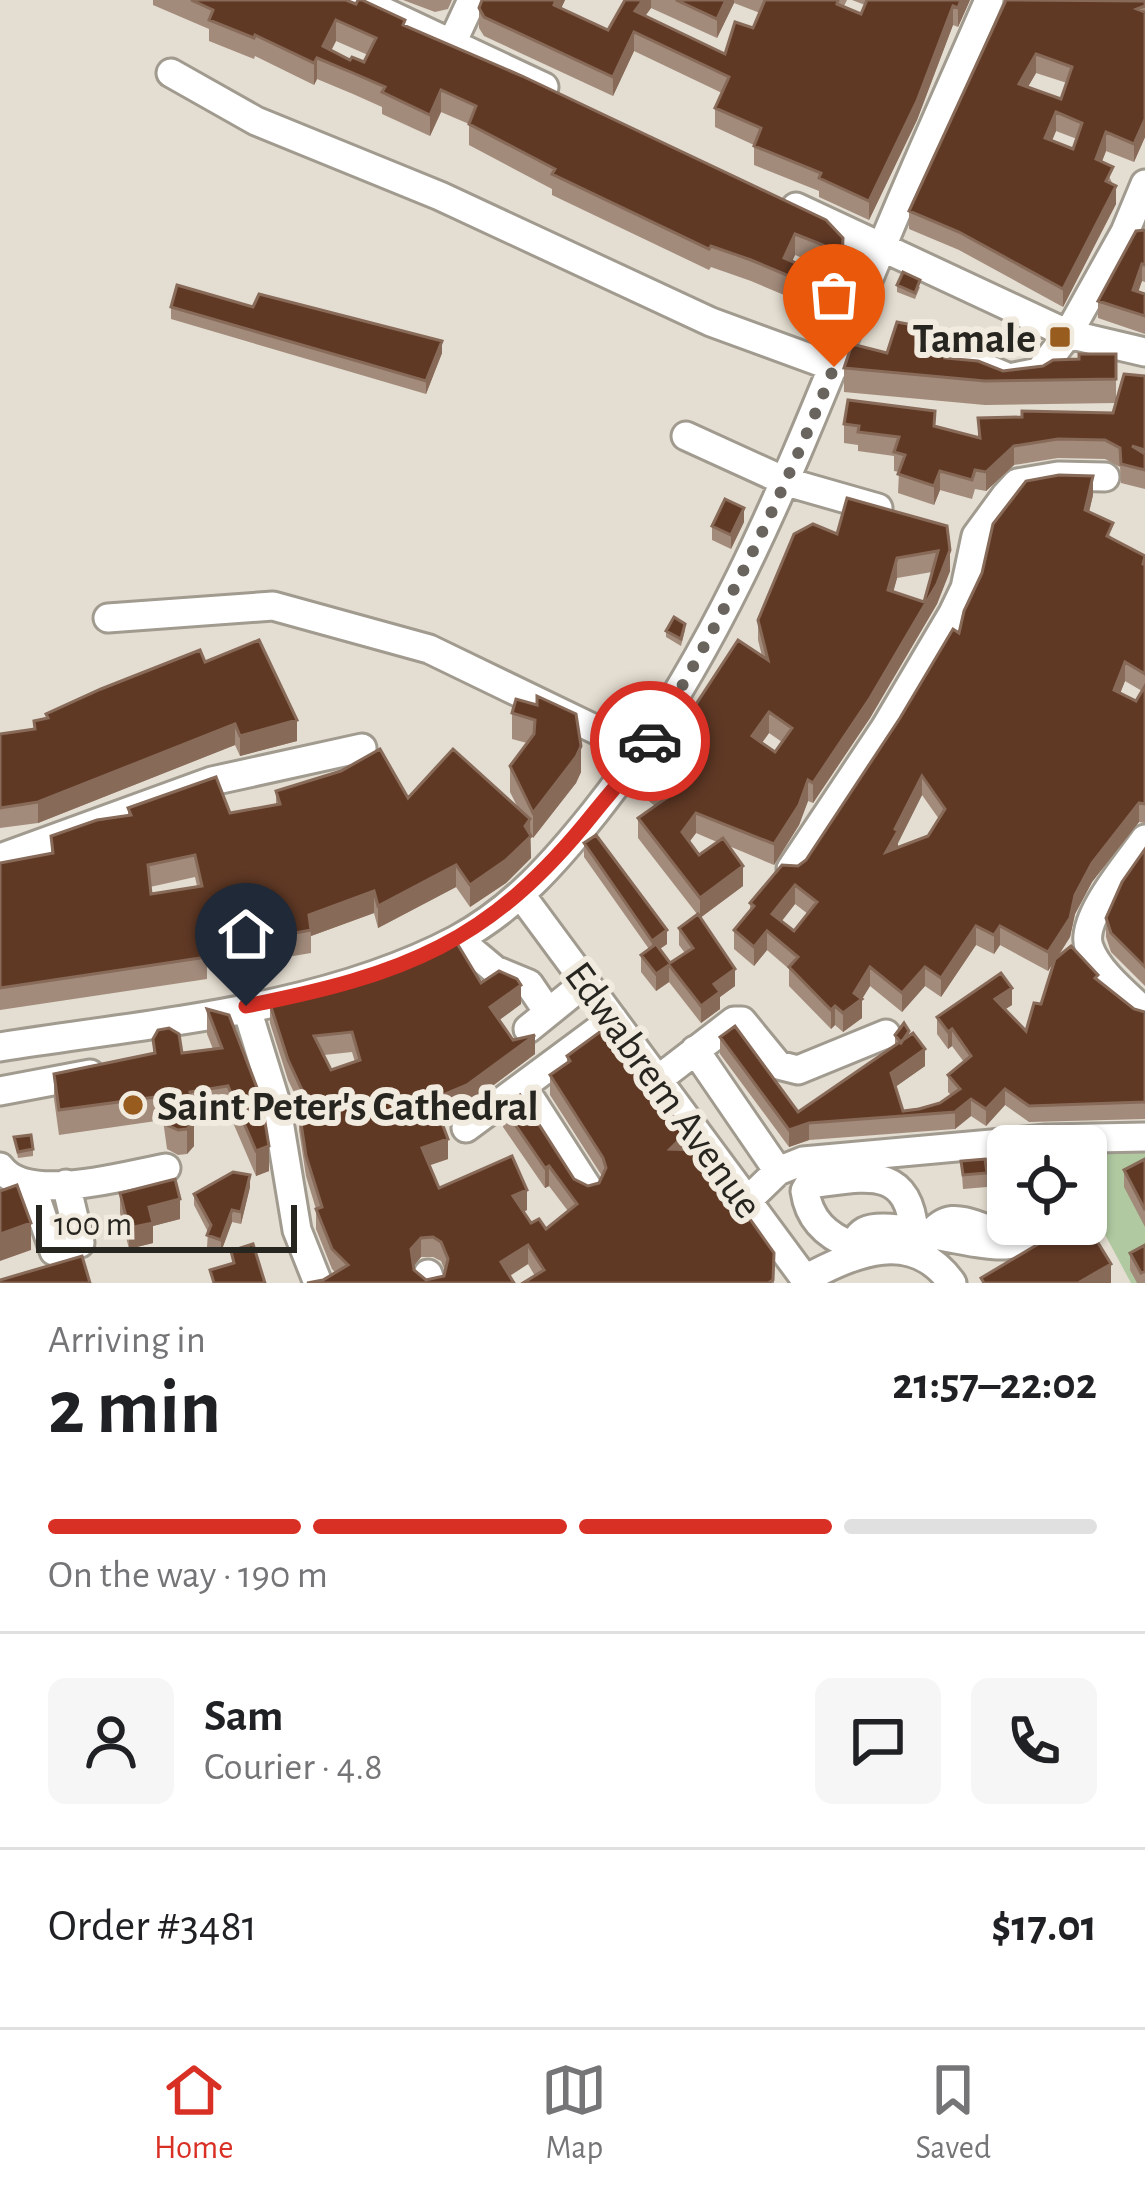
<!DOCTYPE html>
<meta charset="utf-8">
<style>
body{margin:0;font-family:"Alegreya Sans",sans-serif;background:#f6f6f6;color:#202124;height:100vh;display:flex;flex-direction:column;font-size:45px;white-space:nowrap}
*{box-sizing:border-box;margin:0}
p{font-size:39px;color:#757577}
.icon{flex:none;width:66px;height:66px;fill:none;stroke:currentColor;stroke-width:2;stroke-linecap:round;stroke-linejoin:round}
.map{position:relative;height:1283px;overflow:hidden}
.drawer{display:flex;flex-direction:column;background:#fff;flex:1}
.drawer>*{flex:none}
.buttons{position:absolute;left:987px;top:1125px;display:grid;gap:24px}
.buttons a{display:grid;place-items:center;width:120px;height:120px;border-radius:18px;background:#fff;box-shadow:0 3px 9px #0004;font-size:60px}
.scale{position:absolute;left:36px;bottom:30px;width:261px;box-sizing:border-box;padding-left:12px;border:6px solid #272520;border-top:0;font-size:33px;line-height:42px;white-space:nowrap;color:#272520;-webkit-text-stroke:9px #f1eade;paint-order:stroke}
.pin{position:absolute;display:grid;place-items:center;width:102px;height:102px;color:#fff;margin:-123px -51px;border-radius:50% 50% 50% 0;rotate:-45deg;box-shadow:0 0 12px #0007}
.pin .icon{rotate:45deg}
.courier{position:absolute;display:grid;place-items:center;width:120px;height:120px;margin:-60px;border:9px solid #d93025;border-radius:50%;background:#fff;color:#222;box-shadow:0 3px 15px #0007}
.head em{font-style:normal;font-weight:700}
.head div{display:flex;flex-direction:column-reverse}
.head{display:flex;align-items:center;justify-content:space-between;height:204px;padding:0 48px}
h1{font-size:78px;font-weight:700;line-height:90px}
.bar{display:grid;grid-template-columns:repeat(4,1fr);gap:18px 12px;align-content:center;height:144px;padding:0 48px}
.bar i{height:15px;border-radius:9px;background:#e0e0e0}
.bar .active{background:#d93025}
.bar p{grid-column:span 4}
.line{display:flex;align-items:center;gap:30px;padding:0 48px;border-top:3px solid #e0e0e0}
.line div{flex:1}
.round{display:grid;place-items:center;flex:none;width:126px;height:126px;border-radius:18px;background:#f6f6f6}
.menu{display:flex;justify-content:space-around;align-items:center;height:168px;border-top:3px solid #e0e0e0;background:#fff;font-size:33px;color:#757577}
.menu a{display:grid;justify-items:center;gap:6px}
.menu .active{color:#d93025}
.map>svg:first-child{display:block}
.green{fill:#b0c9a1}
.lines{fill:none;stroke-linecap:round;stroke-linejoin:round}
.minor-casing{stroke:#a09a8f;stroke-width:33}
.minor{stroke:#fff;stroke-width:27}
.wall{fill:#a28b7b;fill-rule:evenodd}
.shaded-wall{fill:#886a59}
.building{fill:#603925;stroke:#886a59;stroke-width:3;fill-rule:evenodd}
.done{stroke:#69655e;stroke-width:12;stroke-dasharray:0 21.6}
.route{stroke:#d93025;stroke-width:15}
.poi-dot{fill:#995c1f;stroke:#f1eade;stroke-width:4.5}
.labels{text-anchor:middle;stroke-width:12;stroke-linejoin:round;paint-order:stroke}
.poi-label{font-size:42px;font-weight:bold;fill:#272520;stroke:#f1eade;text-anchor:end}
.street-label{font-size:42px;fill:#272520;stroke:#f1eade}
</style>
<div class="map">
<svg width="1145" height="1283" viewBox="0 0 1145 1283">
<rect width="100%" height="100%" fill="#e4ddd1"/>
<!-- green -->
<path class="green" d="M1145,1145V1283H1131L1086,1199V1149Z"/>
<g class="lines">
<!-- minor casing -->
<g class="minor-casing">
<path id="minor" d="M359,0L544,87
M452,43L472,0
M171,73L256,121L440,196L711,322L834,367
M796,207L1068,334L1145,352
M941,349L1009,378L1039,372L1068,334L1125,232L1145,184
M686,436L787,482L878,508
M108,618L273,606L429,649L642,752
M1145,839C1129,862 1079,919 1089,947C1097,971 1127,995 1145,1012
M0,858L212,781L362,748
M791,869L885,728L953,613L965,588L976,536L1006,495L1017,483L1058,476L1105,477
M521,895L808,1283
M458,939L495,970L529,984L548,1012
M246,1006L276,1103L297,1230L318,1283
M528,1029L586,982
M0,1047C150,1023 321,1011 456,940C514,909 555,862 595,812C728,645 800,444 881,249C915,166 953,83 989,0
M695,1050L778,1171
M660,1078L734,1021H742L778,1065L798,1070L886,1034
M523,1087L588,1188
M0,1091L90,1074
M466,1128L613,1019
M0,1167C27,1205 125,1175 166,1168
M32,1187L54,1251L80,1243L66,1184
M747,1201L778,1171L803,1161L1046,1139L1145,1137
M929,1236C947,1213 960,1220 985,1228
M853,1246C827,1236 809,1220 805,1191L809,1184C862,1178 909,1162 914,1233
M852,1254C854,1245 856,1236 865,1231C889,1219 971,1247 1005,1245C1023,1244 1040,1232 1056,1224
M428,1274L431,1283
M805,1279C854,1253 912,1227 952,1283"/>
</g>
<!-- minor -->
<use href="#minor" class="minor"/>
</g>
<!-- wall -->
<path class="wall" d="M153,0H346L826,220L843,259L842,279L827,313L751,281L711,267L709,270L552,195V189L469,145V124L441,112L430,136L382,114V107L353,94L317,79L314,85L255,56L254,59L209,41V29L153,5ZM336,41L368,55L364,62L350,60L331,50ZM795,255L815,263L812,270L792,261Z
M403,0H452L448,9L435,12Z
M482,0H565L561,8L608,30L625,0H847L844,6L861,14L865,5L852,0H970L958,27L953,25L917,120L869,220L819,197V191L754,165V145L715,127V108L722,93L634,51L613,96L484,36L479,28V8ZM734,3L760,13L753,28L725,54L645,16L651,8L717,38Z
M1006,0L1145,1V137L1134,162L1106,151L1102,161L1113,185L1116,204L1063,307L959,250L909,229V211ZM1036,73L1067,83L1061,99L1028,87ZM1056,131L1077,139L1073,149L1052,141Z
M1145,230V282L1142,281L1138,291L1145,294V334L1098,318V301Z
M897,285L920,287L915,299L897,292Z
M171,307H253L442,353L426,394L171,319Z
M927,337L947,358L1003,371L1116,354V401L1145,376V489L1121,483L1120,467L1105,459L1058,458L1014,465L986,491L975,489L972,499L940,490L934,505L898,493L899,472L894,471V456L858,451V445L844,443V424L935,426L978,437V418L1113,413L1115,403L985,405L844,392V368Z
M1093,495L1089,512L1113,539L1145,556V823L1139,822L1092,882L1075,914L1070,937L1058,957L1098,980L1134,1009L1145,1012V1119L1029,1122L1005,1105L986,1126L971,1116L955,1129L809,1140L789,1147L720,1054V1037L798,1112L895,1045V1035L909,1036L925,1066L895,1087L903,1111L940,1103L951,1095L948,1092V1075L964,1062L952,1046L948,1049L937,1034V1017L1012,1005L1005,1009L1026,1031L1041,1004L1053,963L1048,971L1000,945L994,954L976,945L941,997L925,986L902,1012L870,986L862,999V1018L843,1032L835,1025L831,1029L789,986V969L767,950L754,966L734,949V930L750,912V903L806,860L959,633ZM1125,681L1142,691L1136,701L1120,693ZM922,795L939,819L928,836L898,847V843ZM795,904L808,914L794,931L782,921Z
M744,522L731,549L712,540V526Z
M947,526L950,571L937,604L870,718L813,803L808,801L799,825L774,865L729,846L743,886L700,918L735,986L720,997V1009L701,1023L669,982L656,991L641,972V955L649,949L584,857V843L667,944L660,949L670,963L685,953L679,945V928L697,914L638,838V818L655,806L645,798V778L691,720V712L762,656L758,640V620L837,534ZM932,572L924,602L893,592L897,578ZM769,733L782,742L775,752L762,743ZM696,833L717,842L699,855L689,842Z
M685,630L681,646L666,637V631Z
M205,662L297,741L240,756L235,745L38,823L0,828V734L34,729V721L46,718V714Z
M516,699L581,772L576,783L533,838L530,834L531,858L506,883L470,907L456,887L378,928L374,913L311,936V953L263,961L261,947L207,960V979L0,1010V863L51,853V836L128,816V808L230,813L276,805V791L408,798L518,808L510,792V766L527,743L512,739V713ZM195,877L197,886L151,894L150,887Z
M1145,849V986L1111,952L1106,937V918Z
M481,983L521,1004L499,1020L513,1040L535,1054L467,1105L439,1116L448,1159L429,1165L439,1188L527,1210L523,1212L531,1223L546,1229L568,1211L549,1186L545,1188L503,1127V1107L574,1179L588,1186L599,1183L602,1176L550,1095V1075L567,1064V1056L660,1103L688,1150L774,1253V1283H523L535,1276L528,1264L510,1276L514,1283L323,1280L336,1273L332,1269L316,1229V1209L306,1176L299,1130V1110L302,1109L288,1080L270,1023V1004ZM352,1052L355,1062L331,1070L324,1055ZM421,1257H433L441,1261L445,1271L444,1276L426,1280L414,1270V1266Z
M207,1009L269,1171L256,1176L228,1111L194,1116V1146L187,1154L178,1155L167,1149L163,1120L59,1135L54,1099V1074L153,1053V1039L182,1053L213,1049L207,1034Z
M14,1137L33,1149V1156L18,1158Z
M1145,1159V1227L1124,1187V1170Z
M961,1161L987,1173V1187L963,1189Z
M250,1187L241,1224L232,1222L221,1252L207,1247L208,1232L194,1205V1194Z
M120,1193L180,1219L153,1226V1243L129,1249L120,1213Z
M1145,1245V1283H1137L1130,1270V1253Z"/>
<!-- shaded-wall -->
<path class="shaded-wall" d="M556,0H565L554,24V5Z
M643,0H651V8L635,30V11Z
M726,0H734V3L717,38V19Z
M961,0H970L958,27V8Z
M953,6V25L917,120L869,220V201Z
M336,20V41L326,61L323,46Z
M634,32V51L613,96V77Z
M1036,54V73L1019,102V84Z
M317,58V79L314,85V63Z
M441,90V112L430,136V115Z
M1056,112V131L1045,156V138Z
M1145,119V137L1134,162V144Z
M1106,132V151L1096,177V159Z
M1116,186V204L1063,307V289Z
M795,234V255L786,275L784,258Z
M843,238L842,279L827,313V292Z
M1142,264V281L1133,307V290Z
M442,341V353L426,394V381Z
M1014,446V465L986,491V472Z
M940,471V490L934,505V486Z
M1093,476V495L1085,529V510Z
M744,508V522L731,549V535Z
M950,550V571L937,604L870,718L813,803V783L937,584Z
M897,558V578L888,611V590Z
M1125,662V681L1114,709V690Z
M769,712V733L752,756V736Z
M297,720V741L240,756V736Z
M235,724V745L38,823V802Z
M581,746V772L576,783L533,838V813Z
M922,776V795L898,843V850L886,852Z
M808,780V801L799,825L774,865V844Z
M1139,803V822L1092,882L1075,914L1070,937L1048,971V952L1092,863Z
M696,813V833L682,852V832Z
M530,819L531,858L506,883L470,907V885Z
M456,865V887L378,928V906Z
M743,866V886L700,918V898Z
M795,885V904L772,933V914Z
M374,891V913L311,936L309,915Z
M261,925V947L207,960L204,938Z
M976,926V945L941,997V978Z
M1000,926V945L994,954V935Z
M667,930V944L652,954V941Z
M767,931V950L754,966V947Z
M669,965V982L656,991V974Z
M870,967V986L862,999V1018L843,1032V1013Z
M925,967V986L902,1012V993Z
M735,969V986L720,997V1009L701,1023V1006L714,984Z
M521,985V1004L490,1027V1007Z
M1012,988V1005L995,1016V999Z
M835,1006V1025L831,1029V1010Z
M952,1029V1046L948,1049V1032Z
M535,1035V1054L467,1105L433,1119V1099Z
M925,1049V1066L891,1090V1073Z
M1005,1089V1105L986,1126V1109Z
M971,1099V1116L955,1129V1112Z
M194,1121V1146L187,1154V1129Z
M809,1123V1140L789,1147V1130Z
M688,1131V1151L670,1149Z
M448,1139V1159L422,1168V1148Z
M269,1146V1171L256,1176V1151Z
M549,1166V1186L545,1188V1168Z
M250,1175V1187L241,1224V1212Z
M527,1190V1210L513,1216V1196Z
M180,1199V1219L153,1226V1243L129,1249V1228L149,1207Z
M232,1210V1222L221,1252V1240Z
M31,1223V1250L0,1261V1234Z
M421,1238V1257L411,1269V1249Z
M528,1245V1264L501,1281V1262Z
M1111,1264V1283H1078Z"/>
<!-- building -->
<path class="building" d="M191,0H346L356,4L358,0H362L405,20L403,25L522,76L826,220L843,238L842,258L827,292L751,260L711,246L709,249L552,174L555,169L469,124L476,106L441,90L430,115L382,92L385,87L353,73L317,58L314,63L255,35L254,38L209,20L213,10ZM336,20L376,38L364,62L352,57L350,60L323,46ZM795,234L823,245L812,270L784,258Z
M482,0H556L554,5L608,30L625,0H643L635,11L725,54L735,22L753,28L765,0H838L837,4L861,14L867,0H961L958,8L953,6L917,101L869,201L819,178L821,173L754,146L761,128L715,108L729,77L634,32L613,77L484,17L479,8Z
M676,0H726L717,19Z
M1006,0L1145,1V6L1137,9L1145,12V119L1134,144L1106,132L1096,159L1113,167L1106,181L1116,186L1063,289L959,232L909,211ZM1036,54L1072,67L1061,99L1019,84ZM1056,112L1082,123L1073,149L1045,138Z
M1145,230V265L1142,264L1133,290L1145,294V316L1098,301L1136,231Z
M903,272L920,280L915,293L897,285Z
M177,285L253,307L259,294L442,341L426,381L171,307Z
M897,322L923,327L927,337L947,347L945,358L978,361L1003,371L1043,366L1053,360L1079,359V354H1116V379L985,381L844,368L852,344L887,353Z
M1124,374L1145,376V450L1132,446L1145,454V470L1121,464L1120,448L1105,440L1058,439L1014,446L986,472L975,470L972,480L940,471L934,486L898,474L905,455L894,452L899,437L858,432L859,426L844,424L848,400L935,411L934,426L980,438L978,418L1022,417V411L1113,413Z
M1059,475L1093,476L1085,510L1113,523L1107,536L1145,556L1143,564L1145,565V674L1125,662L1114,690L1136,701L1145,686V804L1139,803L1092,863L1075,895L1070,918L1048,952L1000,926L994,935L976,926L941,978L925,967L902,993L870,967L854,993L862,999L843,1013L835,1006L831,1010L789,967L798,957L767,931L754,947L734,930L754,906L750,903L782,865L798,866L806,860L900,718L953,629L959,633L964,611L982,573L993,524L1026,481ZM922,776L945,809L928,836L886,852L898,831L895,829ZM795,885L817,902L794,931L772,914Z
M847,498L947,526L950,550L937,584L870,698L813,783L808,780L799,805L774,844L696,813L682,832L699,855L723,838L743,866L700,898L638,818L668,797L645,778L695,715L691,712L738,640L768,660L758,620L794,534L813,524L837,534ZM938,551L924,602L888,590L897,558ZM769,712L792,728L775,752L752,736Z
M725,499L744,508L731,535L712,526Z
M674,617L685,624L681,639L666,631Z
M259,640L297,720L240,736L235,724L38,802L0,808V734L35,729L34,721L48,718L46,714L101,689L200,650L205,662Z
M537,696L576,714L581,746L576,757L533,813L510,766L534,734L535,720L512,713L516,699L537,705Z
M380,749L408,798L453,749L530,819L525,826L531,836L506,860L470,885L456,865L378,906L374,891L309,915L311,930L263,939L261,925L204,938L207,957L0,988V863L53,853L51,836L97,820L131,815L128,808L216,777L230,813L280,804L276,791L341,771ZM195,855L202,886L151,894L148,865Z
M596,835L667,930L652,941L584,843Z
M1145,849V967L1111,933L1106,918L1122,882Z
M698,914L735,969L714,984L720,992L701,1006L669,965L656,974L641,955L656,944L670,963L693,948L679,928Z
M455,940L481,983L499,971L517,979L521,985L490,1007L513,1040L535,1035L467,1085L433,1099L448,1139L422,1148L439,1188L512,1156L527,1190L513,1196L531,1223L539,1219L546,1229L577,1204L549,1166L545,1168L503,1107L520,1095L574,1179L588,1186L599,1183L606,1168L603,1158L550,1075L570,1061L567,1056L608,1026L659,1093L660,1103L688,1131L670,1149L701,1150L774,1253L773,1280L768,1283H523L544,1270L528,1245L501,1262L514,1283H307L323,1280L348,1265L332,1249L316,1209L322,1207L306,1156L299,1110L310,1107L288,1060L270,1004L353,982ZM352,1032L360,1060L331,1070L314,1036ZM433,1237L441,1242L448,1259L444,1276L426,1280L414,1270L411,1249L421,1238Z
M1071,946L1098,975L1095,978L1134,1009L1145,1012V1102L1029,1106L1005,1089L986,1109L971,1099L955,1112L809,1123L789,1130L720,1037L735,1026L798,1112L913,1033L925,1049L891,1073L903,1111L919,1109L940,1103L960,1089L948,1075L971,1056L952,1029L948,1032L937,1017L1001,973L1012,988L995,999L1026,1031L1034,1003L1041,1004L1055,959Z
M207,1009L229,1015L261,1098L269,1146L256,1151L228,1086L190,1092L194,1121L187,1129L178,1130L167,1125L163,1096L59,1110L54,1074L155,1053L153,1039L158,1030L169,1028L179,1034L182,1053L222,1048Z
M904,1023L909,1031L901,1043L895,1035Z
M31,1135L33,1149L18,1152L14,1137Z
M985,1159L987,1173L963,1175L961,1161Z
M1145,1159V1210L1124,1170Z
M233,1172L250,1175L241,1212L232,1210L221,1240L207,1235L211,1225L194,1194Z
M175,1179L180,1199L149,1207L153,1223L129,1228L120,1193Z
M17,1185L31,1223L0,1234V1191Z
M1086,1223L1111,1264L1078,1283H984L981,1278L1072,1224Z
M253,1244L265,1283H214L210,1270L234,1263L231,1251Z
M1145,1245V1271L1141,1273L1130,1253Z
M82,1256L90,1283H0V1280Z"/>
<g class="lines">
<!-- done -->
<path class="done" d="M650,741C722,621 783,496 834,367"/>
<!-- route -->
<path class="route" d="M246,1006C404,975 490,943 593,814C612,790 634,767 650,741"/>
</g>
<!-- markers -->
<g class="poi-dot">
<rect x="1048" y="325" width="24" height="24" rx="6"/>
<circle cx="133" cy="1105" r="12"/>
</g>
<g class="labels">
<!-- poi labels -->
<g class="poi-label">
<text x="1036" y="352">Tamale</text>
<text x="157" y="1120" text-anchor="start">Saint Peter's Cathedral</text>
</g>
<!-- street labels -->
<g class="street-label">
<text transform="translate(665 1089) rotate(54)" y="15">Edwabrem Avenue</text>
</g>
</g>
</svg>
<div class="buttons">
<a><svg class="icon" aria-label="locate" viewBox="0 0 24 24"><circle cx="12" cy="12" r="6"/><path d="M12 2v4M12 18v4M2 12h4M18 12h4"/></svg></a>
</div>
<div class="scale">100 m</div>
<div class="pin" style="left:834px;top:367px;background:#ea580c"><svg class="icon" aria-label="bag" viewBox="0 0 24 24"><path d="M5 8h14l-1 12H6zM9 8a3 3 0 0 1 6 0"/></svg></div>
<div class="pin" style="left:246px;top:1006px;background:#1f2937"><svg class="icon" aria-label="home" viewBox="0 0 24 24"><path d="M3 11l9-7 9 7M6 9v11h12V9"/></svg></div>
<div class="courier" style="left:650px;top:741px"><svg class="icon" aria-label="car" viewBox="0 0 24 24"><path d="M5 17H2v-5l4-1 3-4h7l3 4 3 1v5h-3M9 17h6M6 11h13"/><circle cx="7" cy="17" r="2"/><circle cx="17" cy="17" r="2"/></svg></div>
</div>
<section class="drawer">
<div class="head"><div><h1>2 min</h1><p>Arriving in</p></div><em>21:57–22:02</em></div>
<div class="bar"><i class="active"></i><i class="active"></i><i class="active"></i><i></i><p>On the way · 190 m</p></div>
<div class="line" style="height:216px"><a class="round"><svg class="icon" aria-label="person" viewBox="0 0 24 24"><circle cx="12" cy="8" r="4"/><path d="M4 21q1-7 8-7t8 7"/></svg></a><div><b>Sam</b><p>Courier · 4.8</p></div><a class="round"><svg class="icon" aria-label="chat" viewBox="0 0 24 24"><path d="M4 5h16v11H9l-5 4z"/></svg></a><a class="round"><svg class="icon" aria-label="phone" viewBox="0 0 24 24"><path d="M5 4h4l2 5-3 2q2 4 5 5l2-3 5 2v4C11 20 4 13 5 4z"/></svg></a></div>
<div class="line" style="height:156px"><div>Order #3481</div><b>$17.01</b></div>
</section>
<nav class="menu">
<a class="active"><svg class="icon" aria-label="home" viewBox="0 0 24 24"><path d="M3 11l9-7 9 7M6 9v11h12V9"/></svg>Home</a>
<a><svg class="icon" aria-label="map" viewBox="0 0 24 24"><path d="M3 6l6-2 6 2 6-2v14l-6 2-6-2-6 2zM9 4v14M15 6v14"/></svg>Map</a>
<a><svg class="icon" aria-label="saved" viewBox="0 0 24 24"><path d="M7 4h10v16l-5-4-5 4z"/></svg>Saved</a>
</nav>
